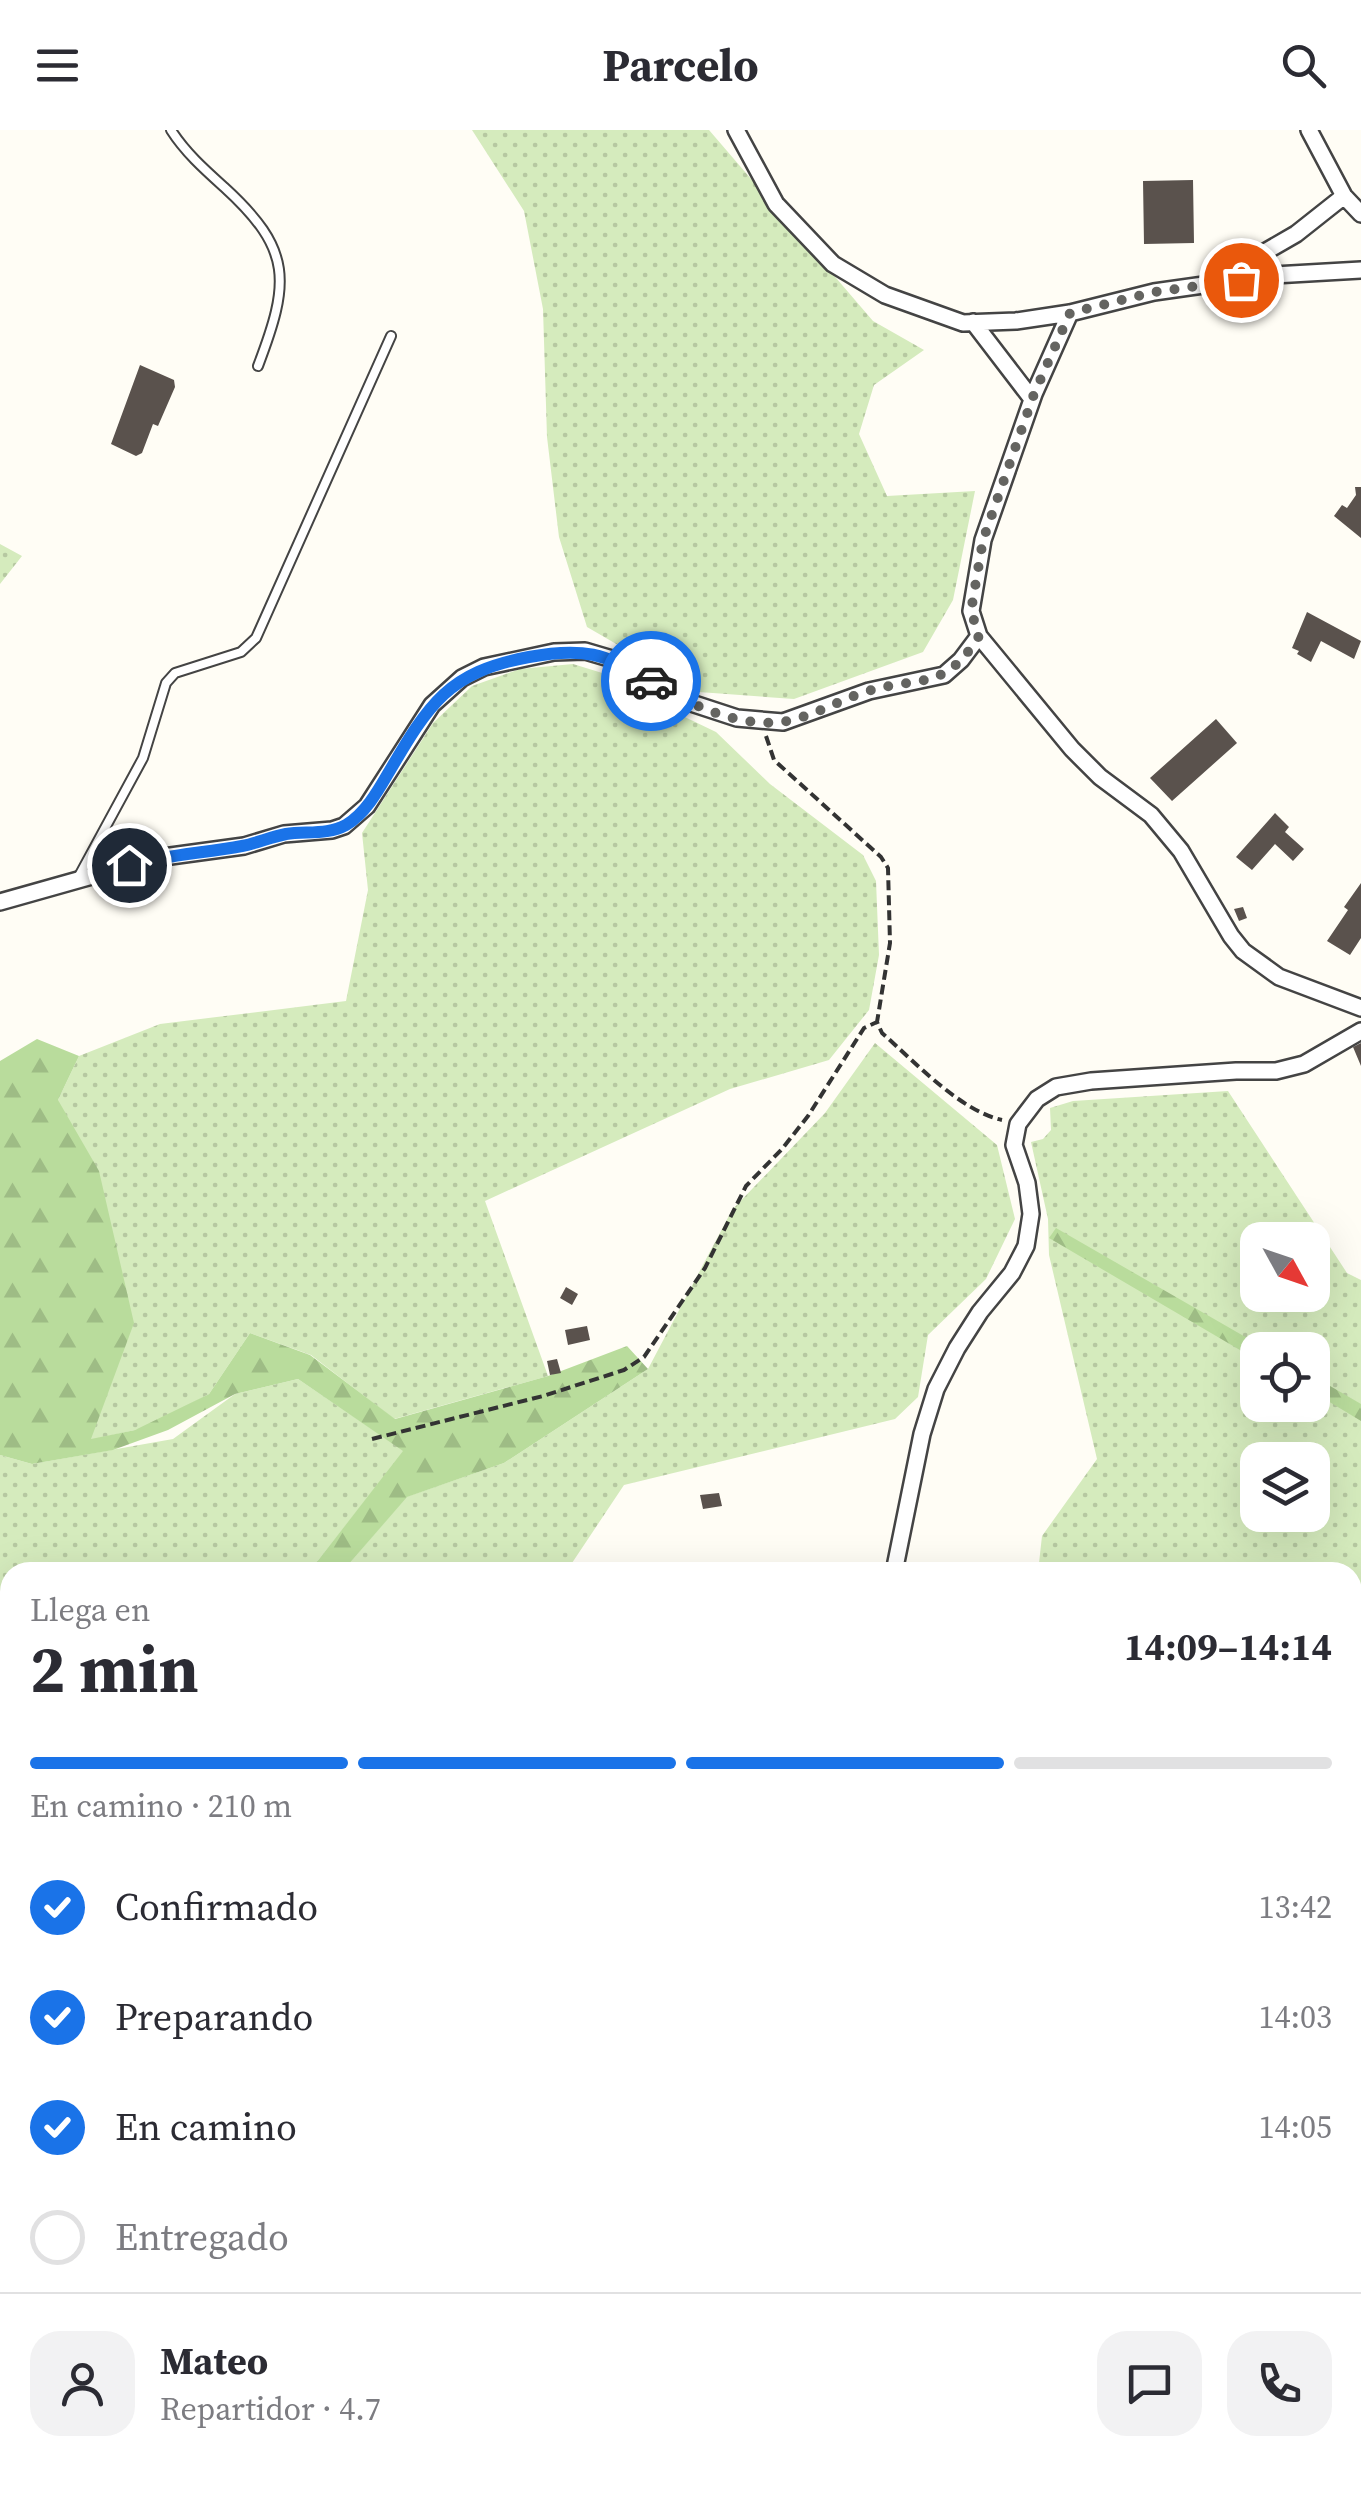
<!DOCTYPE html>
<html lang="es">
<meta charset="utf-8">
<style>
body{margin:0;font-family:"Source Serif 4",serif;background:#f2f2f3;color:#2b2b33;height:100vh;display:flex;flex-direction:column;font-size:38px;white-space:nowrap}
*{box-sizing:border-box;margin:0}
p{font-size:32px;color:#7c7c81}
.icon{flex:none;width:55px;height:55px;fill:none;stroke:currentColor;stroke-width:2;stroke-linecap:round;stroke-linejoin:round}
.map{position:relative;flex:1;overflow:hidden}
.details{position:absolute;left:0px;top:1432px;width:1362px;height:932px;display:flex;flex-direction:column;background:#fff;border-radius:30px 30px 0 0;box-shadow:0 10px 40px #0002}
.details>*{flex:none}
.needle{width:65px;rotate:130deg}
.controls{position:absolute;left:1240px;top:1092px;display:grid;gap:20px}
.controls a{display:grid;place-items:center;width:90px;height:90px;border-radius:20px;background:#fff;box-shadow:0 10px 40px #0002;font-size:50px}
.pin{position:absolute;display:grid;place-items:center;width:85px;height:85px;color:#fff;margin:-42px;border:5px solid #fff;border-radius:50%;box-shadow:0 2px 10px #0007}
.courier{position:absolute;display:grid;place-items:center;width:100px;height:100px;margin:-50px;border:8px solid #1a73e8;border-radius:50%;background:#fff;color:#222;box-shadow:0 2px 12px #0007}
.overview em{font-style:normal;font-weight:700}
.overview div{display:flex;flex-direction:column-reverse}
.overview{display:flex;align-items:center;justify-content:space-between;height:170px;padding:0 30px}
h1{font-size:65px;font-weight:700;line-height:75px}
.bar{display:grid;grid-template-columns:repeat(4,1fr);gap:15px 10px;align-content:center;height:120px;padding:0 30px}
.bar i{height:12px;border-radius:8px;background:#e1e1e2}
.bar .active{background:#1a73e8}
.bar p{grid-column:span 4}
.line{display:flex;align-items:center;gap:25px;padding:0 30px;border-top:2px solid #e1e1e2}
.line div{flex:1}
.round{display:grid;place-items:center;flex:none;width:105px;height:105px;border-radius:30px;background:#f2f2f3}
ol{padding:0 30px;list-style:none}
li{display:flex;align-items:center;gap:30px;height:110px}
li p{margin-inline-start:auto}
li .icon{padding:10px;border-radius:50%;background:#1a73e8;color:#fff;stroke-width:4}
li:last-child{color:#7c7c81}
li i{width:55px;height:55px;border:5px solid #e1e1e2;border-radius:50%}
header{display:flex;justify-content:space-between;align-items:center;height:130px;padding:0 30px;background:#fff;font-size:45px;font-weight:700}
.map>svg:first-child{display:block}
.grass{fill:url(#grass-dots);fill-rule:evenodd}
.forest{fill:url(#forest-firs)}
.building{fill:#5a524d}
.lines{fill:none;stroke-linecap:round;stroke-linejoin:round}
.lane-casing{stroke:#444;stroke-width:12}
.street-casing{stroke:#444;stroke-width:20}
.path{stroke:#333;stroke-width:4;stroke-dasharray:10 5;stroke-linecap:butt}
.lane{stroke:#fff;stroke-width:8}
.street{stroke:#fff;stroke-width:15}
.done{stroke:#646461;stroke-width:10;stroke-dasharray:0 18}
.route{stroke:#1a73e8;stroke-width:12}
</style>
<header><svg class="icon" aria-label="menu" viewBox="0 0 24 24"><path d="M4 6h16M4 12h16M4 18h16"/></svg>Parcelo<svg class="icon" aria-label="search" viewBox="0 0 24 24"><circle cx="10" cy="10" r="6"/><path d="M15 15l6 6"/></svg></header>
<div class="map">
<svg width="1361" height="2363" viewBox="0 0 1361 2363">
<defs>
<pattern id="grass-dots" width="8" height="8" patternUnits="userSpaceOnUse" patternTransform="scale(2.5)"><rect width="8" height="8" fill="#d5ebbd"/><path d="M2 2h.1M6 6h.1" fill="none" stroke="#b6c8a1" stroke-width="1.8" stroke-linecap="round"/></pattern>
<pattern id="forest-firs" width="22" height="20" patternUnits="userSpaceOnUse" patternTransform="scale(2.5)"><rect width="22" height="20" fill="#b9dc9c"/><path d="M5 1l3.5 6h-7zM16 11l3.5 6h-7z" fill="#9ebc85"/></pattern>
</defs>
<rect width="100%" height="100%" fill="#fffdf5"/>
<!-- grass -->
<path class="grass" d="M472,0H709L873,191L924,220L874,255L859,304L887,366L975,361L953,470L923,522L794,569L699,562L587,497L559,407L547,307L543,179L524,81Z
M0,414L22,426L0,454Z
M573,534L612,546L666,578L716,602L770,654L863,725L876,751L879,825L869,880L829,930L730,959L485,1071L548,1246L394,1289L311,1225L250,1203L209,1264L144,1298L90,1310L58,970L79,926L160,894L346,871L368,760L362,703L433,593L472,556L520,539Z
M875,913L997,1015L1015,1089L986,1149L928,1205L918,1267L895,1289L624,1355L566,1442H342L406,1367L504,1333L648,1239L732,1080L825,983Z
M1228,961L1347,1143L1361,1150V1818L1352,1817V1442H1038L1042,1406L1097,1329L1049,1125L1048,1089L1031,1012L1043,1009L1051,1000L1050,978L1073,971ZM1258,1110H1312V1165H1258ZM1258,1220H1312V1275H1258ZM1258,1330H1312V1385H1258Z
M298,1249L404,1321L309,1442H10V1755L0,1754V1325L32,1334L173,1309L235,1264Z
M0,1784L10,1786V1993L0,2008Z
M10,2107V2355H210L209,2363H0V2118Z
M593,2355H1110L1108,2363H595Z"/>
<!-- forest -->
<path class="forest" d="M37,909L79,926L58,970L99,1041L134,1193L91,1309L135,1300L209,1264L250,1203L310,1225L395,1289L548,1246L627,1216L648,1239L504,1333L407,1367L342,1442H309L403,1321L298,1249L235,1264L168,1300L113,1320L32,1334L0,1325V931Z
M1056,1098L1268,1220H1258L1257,1230L1049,1108Z
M1313,1246L1361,1274V1291L1313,1262Z"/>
<!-- building -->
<path class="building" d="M1193,50L1194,113L1144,114L1143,51Z
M140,235L174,250L175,257L158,296L153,294L142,323L136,326L111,314Z
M1355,357H1361V408L1334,386L1342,375L1347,378L1356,365Z
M1307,482L1361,511L1354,529L1321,511L1311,532L1297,524L1299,521L1292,518Z
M1216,589L1237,613L1172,671L1150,648Z
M1275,683L1289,697L1285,702L1304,719L1293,731L1275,714L1252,740L1236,727Z
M1361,753V808L1350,825L1327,811L1348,780L1344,777Z
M1243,777L1247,788L1239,791L1234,779Z
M1361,913V936L1353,917Z
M566,1157L578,1164L572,1175L560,1168Z
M587,1196L590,1210L568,1215L565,1200Z
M557,1229L561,1243L550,1245L547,1231Z
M719,1363L722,1376L703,1379L700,1365Z
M1361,2036V2063L1352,2072V2045Z
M1188,2355H1226L1225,2363H1187Z"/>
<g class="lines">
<!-- lane casing -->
<g class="lane-casing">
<path id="lane" d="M171,0C185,22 204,39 224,57C293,120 290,152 258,236
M79,746L143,628L166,553L175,543L241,522L256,508L391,206"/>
</g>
<!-- street casing -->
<g class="street-casing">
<path id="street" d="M736,0L776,74L833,134L885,165L963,193L1016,191L1070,183L1154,162L1274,145L1361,140
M1344,66L1361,84
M1218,149L1296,104L1344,66L1309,0
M1070,183L1034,264L983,410L971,481L979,506L1072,619L1100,647L1151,685L1181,721L1231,806L1243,821L1279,847L1361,878
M973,192L1032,269
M0,772L156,728L244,716L284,704L332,700L344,696L367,676L432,575L462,548L484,537L554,522L585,521L619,531L679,569L737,588L783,592L869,561L944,545L961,530L979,506
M894,1442L922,1304L936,1259L957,1218L980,1182L1012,1143L1026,1116L1031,1084L1027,1053L1014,1015L1018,994L1037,969L1056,957L1091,951L1236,941H1276L1304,934L1361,901
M0,2064L10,2052"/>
</g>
<!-- path -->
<path class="path" d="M766,606L774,630L881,727L888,738L890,813L877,892L882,903C914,931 960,981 1002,990
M372,1309L543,1266L624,1240L644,1227L705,1138L746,1056L782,1019L808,986L864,898L877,892
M233,2363L234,2355"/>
<!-- lane -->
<use href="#lane" class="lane"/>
<!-- street -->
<use href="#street" class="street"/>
</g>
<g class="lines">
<!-- done -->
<path class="done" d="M651,551C688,574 736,597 781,592C811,588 839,570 868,561C921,546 945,561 979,506L971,481L983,410L1034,264L1070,183L1154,162L1241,150"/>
<!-- route -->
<path class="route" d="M129,735C166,725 204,723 242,716C257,713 271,707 286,704C306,701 328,705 346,695C365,684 378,661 389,642C429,574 448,542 529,527C582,517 606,523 651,551"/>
</g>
</svg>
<div class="controls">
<a><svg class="needle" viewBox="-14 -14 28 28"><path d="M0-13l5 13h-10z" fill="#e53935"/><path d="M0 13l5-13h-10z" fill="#7c7c81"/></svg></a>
<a><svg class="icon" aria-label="locate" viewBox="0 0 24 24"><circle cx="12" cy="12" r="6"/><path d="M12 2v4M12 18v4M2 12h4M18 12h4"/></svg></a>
<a><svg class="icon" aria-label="layers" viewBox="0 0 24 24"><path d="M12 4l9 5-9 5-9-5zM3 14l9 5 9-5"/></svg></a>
</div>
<div class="pin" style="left:1241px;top:150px;background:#ea580c"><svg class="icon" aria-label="bag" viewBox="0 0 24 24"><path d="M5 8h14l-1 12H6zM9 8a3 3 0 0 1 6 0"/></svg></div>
<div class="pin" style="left:129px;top:735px;background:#1f2937"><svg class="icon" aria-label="home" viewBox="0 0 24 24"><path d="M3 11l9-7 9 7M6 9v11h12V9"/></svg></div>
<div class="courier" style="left:651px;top:551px"><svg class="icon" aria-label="car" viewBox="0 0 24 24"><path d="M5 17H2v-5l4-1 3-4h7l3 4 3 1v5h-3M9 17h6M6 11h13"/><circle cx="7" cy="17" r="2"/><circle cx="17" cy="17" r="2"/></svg></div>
<section class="details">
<div class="overview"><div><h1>2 min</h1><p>Llega en</p></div><em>14:09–14:14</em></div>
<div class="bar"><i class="active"></i><i class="active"></i><i class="active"></i><i></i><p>En camino · 210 m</p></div>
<ol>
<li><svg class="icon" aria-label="check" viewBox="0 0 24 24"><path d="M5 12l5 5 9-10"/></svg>Confirmado<p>13:42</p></li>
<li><svg class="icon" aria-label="check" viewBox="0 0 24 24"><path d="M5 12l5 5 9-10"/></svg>Preparando<p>14:03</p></li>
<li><svg class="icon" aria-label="check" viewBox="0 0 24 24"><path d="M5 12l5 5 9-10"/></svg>En camino<p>14:05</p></li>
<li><i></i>Entregado</li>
</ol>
<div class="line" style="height:180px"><a class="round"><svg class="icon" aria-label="person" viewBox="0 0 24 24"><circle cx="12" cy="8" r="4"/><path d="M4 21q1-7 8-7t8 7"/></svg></a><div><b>Mateo</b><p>Repartidor · 4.7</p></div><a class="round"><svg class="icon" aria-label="chat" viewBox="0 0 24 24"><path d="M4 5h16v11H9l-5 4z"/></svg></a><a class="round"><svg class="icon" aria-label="phone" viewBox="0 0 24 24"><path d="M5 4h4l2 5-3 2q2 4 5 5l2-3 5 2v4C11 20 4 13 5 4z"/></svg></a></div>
</section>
</div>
